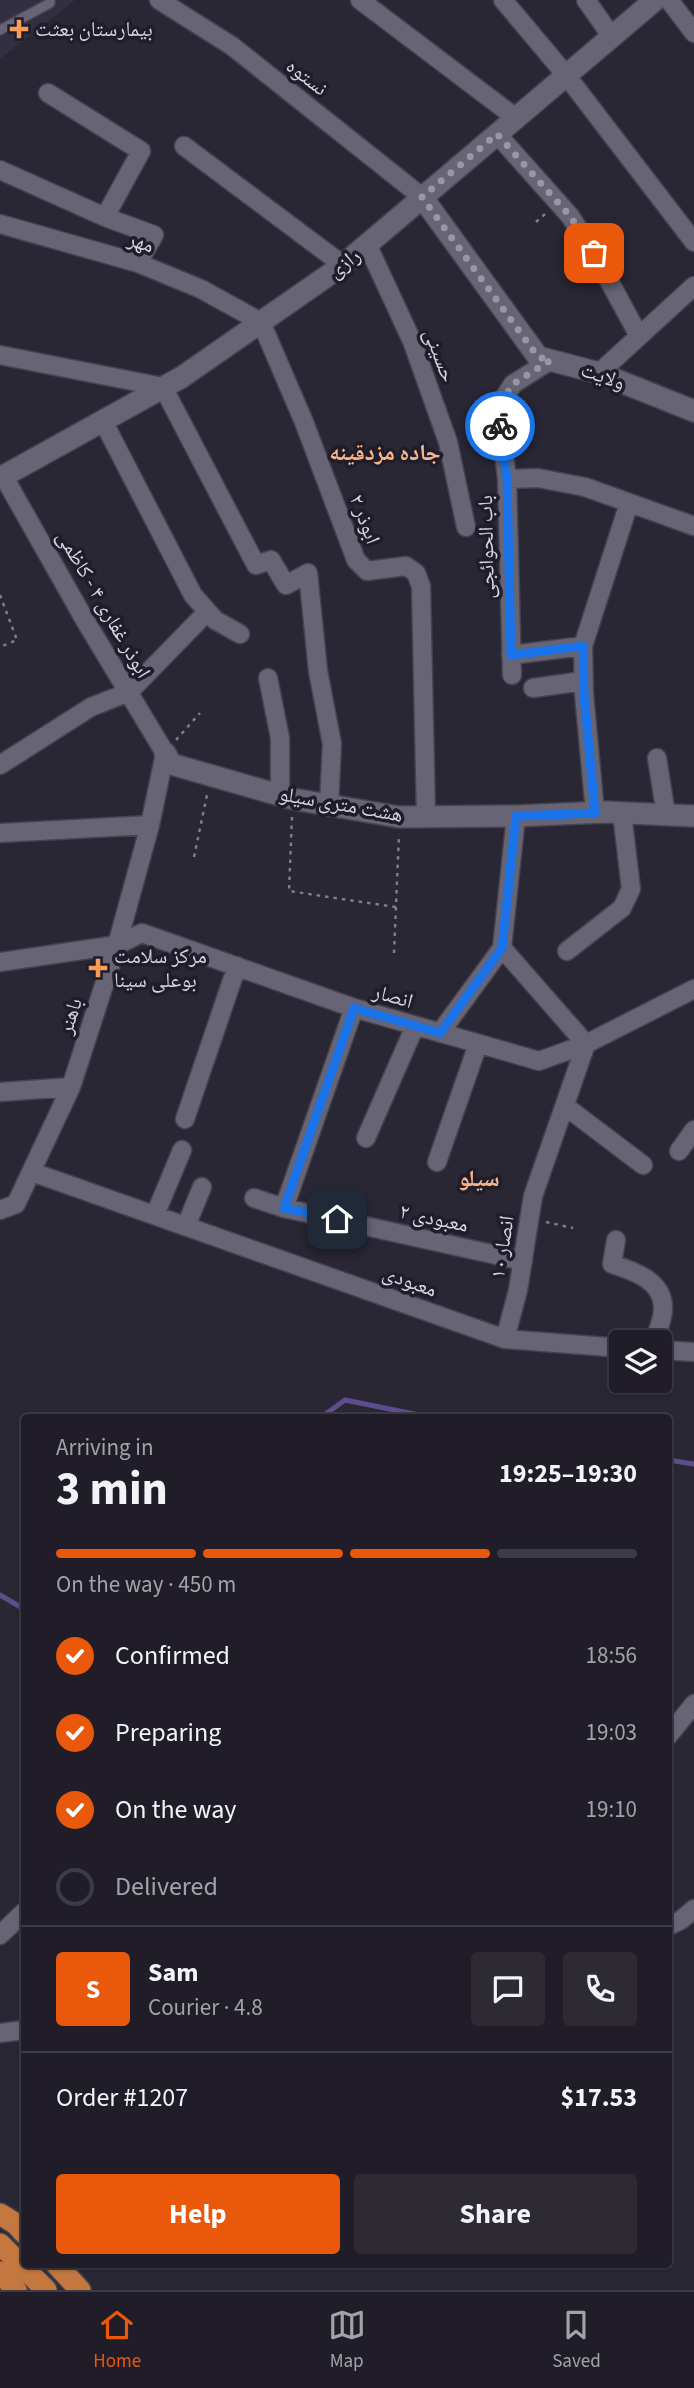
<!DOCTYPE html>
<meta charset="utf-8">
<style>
body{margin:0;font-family:"Source Sans 3","Noto Naskh Arabic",sans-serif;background:#2d2a34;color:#f1f3f6;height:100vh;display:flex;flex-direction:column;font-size:26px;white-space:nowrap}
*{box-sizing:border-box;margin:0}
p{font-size:23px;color:#a2a2a8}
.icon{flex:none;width:38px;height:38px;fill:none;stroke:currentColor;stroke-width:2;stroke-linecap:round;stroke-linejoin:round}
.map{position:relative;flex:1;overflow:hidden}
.drawer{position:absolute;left:21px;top:1414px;width:651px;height:854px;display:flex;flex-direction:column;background:#201d28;border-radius:7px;box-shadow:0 2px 5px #0004,0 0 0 2px #3d3b45}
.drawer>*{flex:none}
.controls{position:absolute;left:609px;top:1330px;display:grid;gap:14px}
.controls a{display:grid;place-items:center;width:63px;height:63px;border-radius:7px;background:#201d28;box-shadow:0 2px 5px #0004,0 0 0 2px #3d3b45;font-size:35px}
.pin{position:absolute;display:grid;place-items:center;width:60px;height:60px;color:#fff;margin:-30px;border-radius:14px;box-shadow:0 4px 10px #0006}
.courier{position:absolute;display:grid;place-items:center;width:70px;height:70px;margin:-35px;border:5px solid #1a73e8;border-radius:50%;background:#fff;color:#222;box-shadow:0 2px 9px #0007}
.overview em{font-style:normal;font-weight:700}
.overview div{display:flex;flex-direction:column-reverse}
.overview{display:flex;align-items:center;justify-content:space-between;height:119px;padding:0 35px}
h1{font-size:46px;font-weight:700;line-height:52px}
.bar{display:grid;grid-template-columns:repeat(4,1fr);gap:10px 7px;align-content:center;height:84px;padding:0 35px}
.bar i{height:9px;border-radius:5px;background:#3d3b45}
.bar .selected{background:#ea580c}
.bar p{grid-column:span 4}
.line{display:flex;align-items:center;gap:18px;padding:0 35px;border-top:2px solid #3d3b45}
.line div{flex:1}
.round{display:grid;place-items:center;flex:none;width:74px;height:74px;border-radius:7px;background:#2d2a34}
ol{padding:0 35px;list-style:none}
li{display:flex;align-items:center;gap:21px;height:77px}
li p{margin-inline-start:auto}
li .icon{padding:7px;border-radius:50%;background:#ea580c;color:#fff;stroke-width:4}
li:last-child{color:#a2a2a8}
li i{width:38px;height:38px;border:4px solid #3d3b45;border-radius:50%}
.button{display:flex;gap:14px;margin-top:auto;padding:14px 35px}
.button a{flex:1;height:80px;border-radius:7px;background:#ea580c;color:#fff;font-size:28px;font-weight:700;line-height:80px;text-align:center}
.button a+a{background:#2d2a34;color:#f1f3f6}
.menu{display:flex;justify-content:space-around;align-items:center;height:98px;border-top:2px solid #3d3b45;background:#201d28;font-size:19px;color:#a2a2a8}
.menu a{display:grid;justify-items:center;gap:4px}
.menu .selected{color:#ea580c}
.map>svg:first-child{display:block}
.built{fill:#332f43}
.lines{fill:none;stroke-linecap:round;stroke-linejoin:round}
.stream{stroke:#5d4d8c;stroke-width:5}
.lane-casing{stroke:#45434f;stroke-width:12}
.street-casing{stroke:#45434f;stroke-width:21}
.secondary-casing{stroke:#45434f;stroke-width:24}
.highway-casing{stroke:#45434f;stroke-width:24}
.path{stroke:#7f7d89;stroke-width:2.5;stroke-dasharray:3.5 5;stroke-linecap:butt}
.lane{stroke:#676475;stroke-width:9}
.street{stroke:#676475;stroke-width:18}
.secondary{stroke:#676475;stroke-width:21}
.highway{stroke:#c4773f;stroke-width:21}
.done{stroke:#9a97a3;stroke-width:7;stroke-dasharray:0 12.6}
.route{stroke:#1a73e8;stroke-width:9}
.poi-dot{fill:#fd9c56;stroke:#201d2b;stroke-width:2.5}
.labels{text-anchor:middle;stroke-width:7;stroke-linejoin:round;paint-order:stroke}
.poi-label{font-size:21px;fill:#d6d4de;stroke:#201d2b;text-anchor:start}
.street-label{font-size:21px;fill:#d6d4de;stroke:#201d2b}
.neighbourhood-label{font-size:23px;font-weight:bold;fill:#f8b486;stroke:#201d2b}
</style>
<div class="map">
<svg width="694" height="2290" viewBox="0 0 694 2290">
<rect width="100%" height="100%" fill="#2a2735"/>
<!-- built -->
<path class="built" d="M0,0H75L0,59Z"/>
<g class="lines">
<!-- stream -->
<path class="stream" d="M320,1418L345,1400L434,1418
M668,1460L694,1464
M0,1595L24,1609"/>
<!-- lane casing -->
<g class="lane-casing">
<path id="lane" d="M0,30L50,3V0"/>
</g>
<!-- street casing -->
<g class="street-casing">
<path id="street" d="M159,0L232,46L422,197
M360,0L516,118
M503,0L566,75L694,242
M586,0L612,37
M669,0L694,33
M48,93L141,151L105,217
M497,134L570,216L594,253L639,336
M184,146L343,265
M0,170L105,217L154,235L138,263
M0,224L138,263L201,289L261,322L304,422L356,560L367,571L406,566L416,573L421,586L426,817
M367,244L412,341L448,442L466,527
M0,355L163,387L256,565L271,560L286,585L308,573L318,671L332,744L329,805
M599,373L694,286
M103,421L193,595L215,620L240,634
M507,479L538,478L585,487L694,526
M511,655L583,646
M512,675L507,479L498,407L513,384L551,360
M268,678L280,738V795
M533,688L583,681
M657,758L666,815
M0,765L91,707L129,692L207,612
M595,812L584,694L583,646L629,503
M0,833L150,825
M502,948L586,1044
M567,951L622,908L631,889L622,813
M0,962L117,945L142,933L354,1008L539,1061L586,1044L694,989
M440,1033L502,948L516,816
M0,1092L71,1087
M565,1106L643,1165
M185,1119L237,966
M366,1138L415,1026
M679,1151L694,1130
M437,1162L478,1044
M32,1172L505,1339L621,1348
M254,1198L284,1208L523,1261
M284,1208L354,1008
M0,1210L16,1204L71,1087L117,945L150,825L165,753L86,622L4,477
M155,1215L182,1150
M186,1226L202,1187
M616,1240L612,1264C634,1271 664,1281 663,1309C663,1320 657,1332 654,1342
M505,1339L518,1290L533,1196L586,1044
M660,1350L694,1352
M668,1736L694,1704
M668,1926L681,1920L694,1909
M0,1935L24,1912
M0,2033L24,2030"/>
</g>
<!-- secondary casing -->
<g class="secondary-casing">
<path id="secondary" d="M422,197L538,357L599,373L694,411
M0,478L182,377L343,265L655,0
M165,753L171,764L293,799L399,817L516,816L605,812L694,816"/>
</g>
<!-- highway casing -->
<g class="highway-casing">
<path id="highway" d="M0,2214L16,2224L24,2233
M0,2244L46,2290
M56,2264L80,2290
M0,2272L16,2290"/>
</g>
<!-- path -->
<path class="path" d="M536,222L545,214
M0,595L17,640L0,647
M176,740L200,713
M292,817L289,891L396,907
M194,857L207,795
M394,953L399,834
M546,1222L573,1228
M619,1374L620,1364
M667,1383L669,1368"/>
<!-- lane -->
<use href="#lane" class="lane"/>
<!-- street -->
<use href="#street" class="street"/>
<!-- secondary -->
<use href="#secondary" class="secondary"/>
<!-- highway -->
<use href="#highway" class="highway"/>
</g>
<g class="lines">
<!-- done -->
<path class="done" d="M500,426L498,407L513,384L551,360L538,357L422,197L497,134L570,216L594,253"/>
<!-- route -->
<path class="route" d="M337,1219L284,1208L354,1008L440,1033L502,948L516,816L595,813L584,694L583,646L511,655L507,479L500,426"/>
</g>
<!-- markers -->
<g class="poi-dot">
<path d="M15.5 18.5h7v7h7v7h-7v7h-7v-7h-7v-7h7z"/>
<path d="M94.5 957.5h7v7h7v7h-7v7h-7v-7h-7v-7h7z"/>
</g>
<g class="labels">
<!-- poi labels -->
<g class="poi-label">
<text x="35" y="36">بیمارستان بعثت</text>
<text x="114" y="963">مرکز سلامت<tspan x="114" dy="24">بوعلی سینا</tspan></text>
</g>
<!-- street labels -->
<g class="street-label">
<text transform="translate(307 77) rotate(38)" y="7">نستوه</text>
<text transform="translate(141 242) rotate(19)" y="7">مهر</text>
<text transform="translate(344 263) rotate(-38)" y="7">رازی</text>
<text transform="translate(440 355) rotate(69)" y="7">حسینی</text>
<text transform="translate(603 376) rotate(19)" y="7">ولایت</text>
<text transform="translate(365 519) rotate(69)" y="7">ابوذر ۲</text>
<text transform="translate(486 547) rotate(-91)" y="7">باب الحوائجی</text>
<text transform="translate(104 604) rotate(60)" y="7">ابوذر غفاری ۴ - کاظمی</text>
<text transform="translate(341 804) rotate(10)" y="7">هشت متری سیلو</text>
<text transform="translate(393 996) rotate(16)" y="7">انصار</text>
<text transform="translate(70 1016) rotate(-72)" y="7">باهنر</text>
<text transform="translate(434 1218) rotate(12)" y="7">معبودی ۲</text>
<text transform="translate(502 1247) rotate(-81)" y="7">انصار ۱۰</text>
<text transform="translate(410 1281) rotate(20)" y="7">معبودی</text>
</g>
<!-- neighbourhood labels -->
<g class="neighbourhood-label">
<text x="385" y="460">جاده مزدقینه</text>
<text x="479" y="1186">سیلو</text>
</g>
</g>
</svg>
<div class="controls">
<a><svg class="icon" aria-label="layers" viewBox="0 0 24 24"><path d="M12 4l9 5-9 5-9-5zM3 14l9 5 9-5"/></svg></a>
</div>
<div class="pin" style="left:594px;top:253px;background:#ea580c"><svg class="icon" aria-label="bag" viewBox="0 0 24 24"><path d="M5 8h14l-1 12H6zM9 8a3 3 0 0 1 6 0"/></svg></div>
<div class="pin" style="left:337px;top:1219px;background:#1f2937"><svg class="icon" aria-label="home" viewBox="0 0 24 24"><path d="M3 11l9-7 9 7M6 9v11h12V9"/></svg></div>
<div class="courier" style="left:500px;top:426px"><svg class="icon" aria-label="bike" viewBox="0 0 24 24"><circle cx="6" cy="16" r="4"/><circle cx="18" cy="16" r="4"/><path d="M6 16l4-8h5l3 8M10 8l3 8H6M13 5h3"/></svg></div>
<section class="drawer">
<div class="overview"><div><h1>3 min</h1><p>Arriving in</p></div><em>19:25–19:30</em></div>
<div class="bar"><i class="selected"></i><i class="selected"></i><i class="selected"></i><i></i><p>On the way · 450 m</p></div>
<ol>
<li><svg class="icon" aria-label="check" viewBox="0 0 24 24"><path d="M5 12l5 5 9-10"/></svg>Confirmed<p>18:56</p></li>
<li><svg class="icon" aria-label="check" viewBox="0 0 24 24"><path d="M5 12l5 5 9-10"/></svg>Preparing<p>19:03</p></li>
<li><svg class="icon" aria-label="check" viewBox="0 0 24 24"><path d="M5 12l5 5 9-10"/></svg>On the way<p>19:10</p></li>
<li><i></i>Delivered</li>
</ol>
<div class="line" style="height:126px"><b class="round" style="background:#ea580c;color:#fff">S</b><div><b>Sam</b><p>Courier · 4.8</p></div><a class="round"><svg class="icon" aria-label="chat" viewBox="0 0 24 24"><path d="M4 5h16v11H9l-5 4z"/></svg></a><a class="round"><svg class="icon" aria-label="phone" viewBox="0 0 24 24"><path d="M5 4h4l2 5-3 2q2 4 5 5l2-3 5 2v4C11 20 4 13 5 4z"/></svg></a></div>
<div class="line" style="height:91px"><div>Order #1207</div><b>$17.53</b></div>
<div class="button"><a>Help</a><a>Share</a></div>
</section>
</div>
<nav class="menu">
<a class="selected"><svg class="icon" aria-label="home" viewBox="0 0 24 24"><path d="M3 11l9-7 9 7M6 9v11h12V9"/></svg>Home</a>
<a><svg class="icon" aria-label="map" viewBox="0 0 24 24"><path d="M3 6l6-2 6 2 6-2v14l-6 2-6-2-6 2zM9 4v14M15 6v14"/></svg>Map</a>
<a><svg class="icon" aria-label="saved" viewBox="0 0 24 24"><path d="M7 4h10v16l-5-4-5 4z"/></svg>Saved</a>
</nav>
